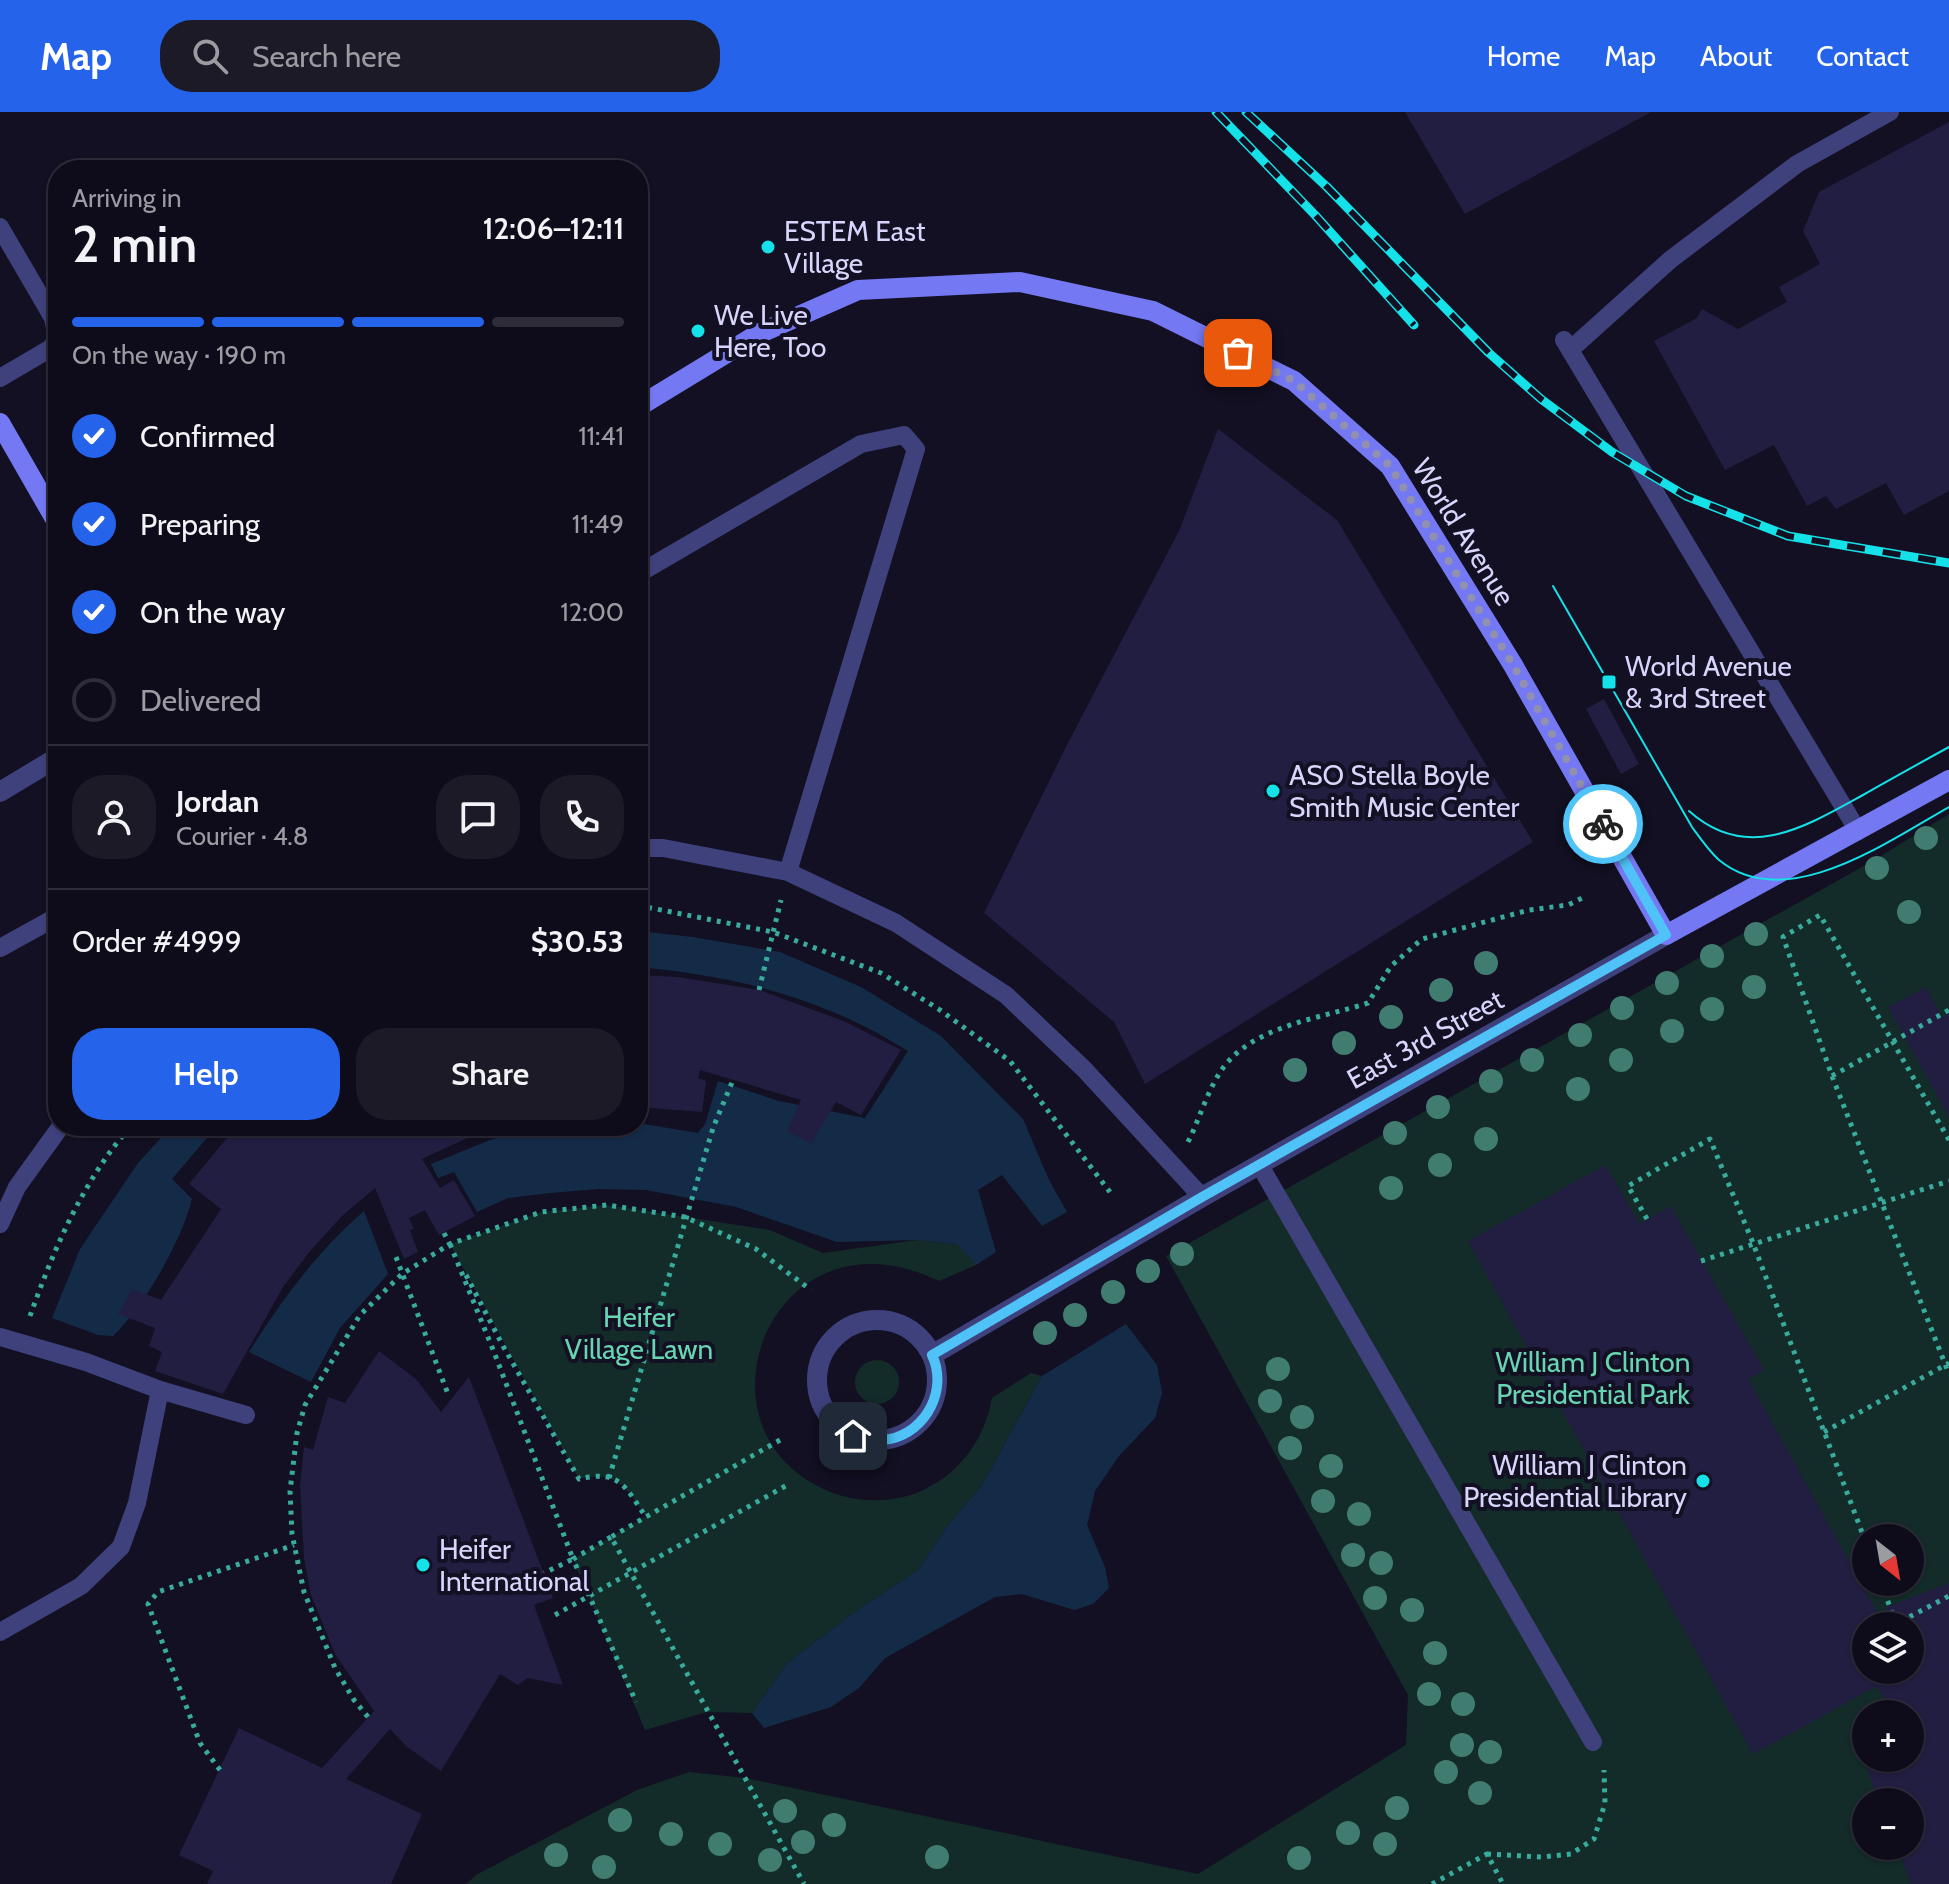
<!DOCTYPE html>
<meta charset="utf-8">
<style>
body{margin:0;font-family:Cabin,sans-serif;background:#1c1a27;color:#f1f3f6;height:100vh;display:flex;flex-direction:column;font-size:30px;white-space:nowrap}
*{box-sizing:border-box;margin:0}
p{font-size:26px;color:#9b9ba2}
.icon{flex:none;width:44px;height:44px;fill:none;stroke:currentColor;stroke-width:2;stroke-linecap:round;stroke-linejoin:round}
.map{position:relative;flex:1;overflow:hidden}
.side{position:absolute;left:48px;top:48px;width:600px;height:976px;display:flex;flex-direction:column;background:#0e0c1a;border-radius:32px;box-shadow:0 2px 6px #0004,0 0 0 2px #2e2c39}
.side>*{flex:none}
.needle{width:52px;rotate:149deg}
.buttons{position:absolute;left:1852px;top:1412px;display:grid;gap:16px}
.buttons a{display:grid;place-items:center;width:72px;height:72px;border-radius:50%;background:#0e0c1a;box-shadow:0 2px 6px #0004,0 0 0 2px #2e2c39;font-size:40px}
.pin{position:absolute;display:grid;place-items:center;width:68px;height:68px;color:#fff;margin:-34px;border-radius:16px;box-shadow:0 4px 12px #0006}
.courier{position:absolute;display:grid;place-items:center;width:80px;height:80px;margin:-40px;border:6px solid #4fc3f7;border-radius:50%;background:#fff;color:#222;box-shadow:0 2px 10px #0007}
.summary em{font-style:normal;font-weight:600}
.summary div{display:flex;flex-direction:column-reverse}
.summary{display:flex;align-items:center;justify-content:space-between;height:136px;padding:0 24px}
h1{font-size:52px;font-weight:600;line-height:60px}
.bar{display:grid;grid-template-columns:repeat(4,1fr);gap:12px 8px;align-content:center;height:96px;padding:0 24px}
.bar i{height:10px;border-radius:6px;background:#2e2c39}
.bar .current{background:#2563eb}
.bar p{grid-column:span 4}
.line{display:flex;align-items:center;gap:20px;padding:0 24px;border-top:2px solid #2e2c39}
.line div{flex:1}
.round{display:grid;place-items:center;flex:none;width:84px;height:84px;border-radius:32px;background:#1c1a27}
ol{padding:0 24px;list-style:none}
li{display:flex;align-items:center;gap:24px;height:88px}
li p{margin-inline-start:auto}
li .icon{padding:8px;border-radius:50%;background:#2563eb;color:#fff;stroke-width:4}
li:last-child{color:#9b9ba2}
li i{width:44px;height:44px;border:4px solid #2e2c39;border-radius:50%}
.cta{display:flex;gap:16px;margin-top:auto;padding:16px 24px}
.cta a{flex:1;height:92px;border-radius:32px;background:#2563eb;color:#fff;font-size:32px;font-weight:600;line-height:92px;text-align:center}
.cta a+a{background:#1c1a27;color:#f1f3f6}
header{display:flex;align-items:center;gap:48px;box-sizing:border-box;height:112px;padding:0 40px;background:#2563eb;color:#fff}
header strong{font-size:38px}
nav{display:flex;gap:44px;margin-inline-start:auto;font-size:28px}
.search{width:560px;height:72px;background:#1c1a27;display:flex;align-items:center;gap:20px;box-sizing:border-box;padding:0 28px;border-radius:32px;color:#9b9ba2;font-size:30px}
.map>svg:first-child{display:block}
.green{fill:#132c29;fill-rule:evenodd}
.water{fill:#142b48}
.building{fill:#221e42}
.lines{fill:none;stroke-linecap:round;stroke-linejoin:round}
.path{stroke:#39ab9d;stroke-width:5;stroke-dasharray:4 6;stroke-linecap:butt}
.lane{stroke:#3f417d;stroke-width:18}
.street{stroke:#3f417d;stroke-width:20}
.secondary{stroke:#7479f3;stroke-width:20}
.tram{stroke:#14e1e8;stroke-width:2}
.rail-casing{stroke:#14e1e8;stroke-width:9}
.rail{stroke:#121022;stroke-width:6;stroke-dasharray:18;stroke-linecap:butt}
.tree{fill:#417c71}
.done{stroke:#9290af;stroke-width:8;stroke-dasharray:0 14.4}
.route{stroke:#4fc3f7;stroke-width:10}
.poi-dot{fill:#14e1e8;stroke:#121022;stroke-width:3}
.labels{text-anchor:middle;stroke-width:8;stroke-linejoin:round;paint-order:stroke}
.poi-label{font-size:28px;fill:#d7d5fb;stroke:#121022;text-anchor:start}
.street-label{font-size:28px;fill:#d7d5fb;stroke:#121022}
.park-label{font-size:28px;fill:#67d5b2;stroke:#121022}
</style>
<header>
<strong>Map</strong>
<div class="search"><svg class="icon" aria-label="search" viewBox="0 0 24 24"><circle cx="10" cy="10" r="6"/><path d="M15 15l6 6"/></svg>Search here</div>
<nav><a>Home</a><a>Map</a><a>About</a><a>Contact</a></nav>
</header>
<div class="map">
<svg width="1949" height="1772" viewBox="0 0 1949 1772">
<rect width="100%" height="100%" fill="#121022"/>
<!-- green -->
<path class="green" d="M1949,702V1772H466L476,1763L637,1678L689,1660L745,1666L1198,1762L1406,1633L1408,1583L1166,1144L1871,750ZM1866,1426H1910V1470H1866ZM1866,1514H1910V1558H1866ZM1866,1602H1910V1646H1866ZM1866,1690H1910V1734H1866Z
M607,1093L770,1118L823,1141L917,1128L958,1132L976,1153L939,1169C772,1088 683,1318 828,1379C854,1390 884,1391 911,1383C955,1368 984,1331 992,1286L1031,1261L1042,1264L982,1373L948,1413L918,1458L856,1499L787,1551L752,1601L707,1600L645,1618L573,1447L646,1404C624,1375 619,1358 579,1367L450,1132L541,1100Z
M855 1270a22 22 0 1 1 44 0a22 22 0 1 1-44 0Z"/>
<!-- water -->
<path class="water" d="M638,819L693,825L780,840L861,875L941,924L1023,1007L1049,1068L1067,1100L1042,1114L1002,1063L978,1078L996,1140L976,1153L957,1132L917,1128L837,1130L736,1095L646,1078L598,1077L551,1081L508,1086L477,1100L454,1060L438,1066L431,1052L490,1028L532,1016L638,1014V1012H644L698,1021L705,1012L718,969L779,989L865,1006L908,939C824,886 736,864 638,855Z
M172,1014H217L172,1067L192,1087C182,1128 144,1195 113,1224L98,1223L52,1206L80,1137L138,1051Z
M364,1099L388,1162L340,1216L311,1270L249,1240C282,1187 317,1140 364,1099Z
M1126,1212L1157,1253L1162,1281L1155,1306L1119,1344L1095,1379L1087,1413L1105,1455L1109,1476L1093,1492L1074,1498L1022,1482L995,1485L885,1546L859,1576L831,1595L764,1616L752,1601L787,1551L856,1499L918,1458L948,1413L982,1373L1042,1264Z"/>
<!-- building -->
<path class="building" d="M1405,0H1651L1465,102Z
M1949,10V379L1904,403L1886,371L1836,397L1826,384L1807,394L1774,333L1725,358L1654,229L1697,206L1702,197L1738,217L1787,190L1779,175L1820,152L1803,119L1819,80Z
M1218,317L1337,408L1533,730L1145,972L1114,910L984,801L1069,629L1179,419Z
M1604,587L1639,652L1621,662L1586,597Z
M638,863L678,865L759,878L846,910L901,938L861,1003L836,990L811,1032L787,1019L801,988L700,958L698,966L706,969L702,1000L638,995Z
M1926,875L1942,905L1949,901V1005L1888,895Z
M241,1014H493L422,1047L440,1076L454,1068L475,1104L439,1123L425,1098L409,1106L414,1117L410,1118L418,1140L404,1147L375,1076L342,1104L310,1139L283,1175L223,1282L155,1259L162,1240L149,1234L155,1216L118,1202L132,1177L161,1188L221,1097L189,1072L232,1020Z
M1606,1053L1639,1112L1671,1094L1764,1258L1748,1267L1885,1514H1866V1558H1910V1514H1892L1885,1496L1949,1471V1772H1911L1897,1734H1910V1690H1880L1856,1630L1866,1626V1646H1910V1602H1893L1877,1574L1753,1642L1468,1129Z
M379,1239L416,1267L441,1300L469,1265L553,1486L534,1493L563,1573L527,1566L518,1573L500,1562L441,1659L406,1634L390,1617L346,1667L422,1702L391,1772H207L213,1759L179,1743L239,1616L322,1656L374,1599L335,1542L311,1483L304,1446L300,1374L304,1335L313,1338L328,1285L345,1291Z"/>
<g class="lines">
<!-- path -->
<path class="path" d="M638,796H651L773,820L881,861L940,898L1010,949L1113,1084
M759,878L781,788
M1832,964L1949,898
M1949,1028L1820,803L1783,825L1832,964L1949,1262
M1188,1030C1199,1008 1206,983 1219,962C1248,914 1319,907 1368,891L1391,854L1422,827L1529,798L1568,793L1586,784
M1647,1107L1628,1074L1710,1027L1753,1131L1866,1431
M444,1121L450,1133
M450,1132L494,1240L573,1447L544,1461
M396,1145L448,1282
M1701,1149L1949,1069
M466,1163L503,1234L579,1367C620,1357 625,1375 646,1405
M30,1204C54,1137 83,1068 131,1014
M1824,1320L1949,1251
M780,1328L611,1425L804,1772
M609,1366L713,1016L733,968
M611,1425L573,1447L636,1590
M1881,1470L1896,1512L1949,1484
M555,1503L789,1372
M368,1605L354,1588L335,1556L304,1480L292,1422L290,1379L297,1321L305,1293L360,1203L402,1162L450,1132L541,1100L607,1093L685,1105L756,1137L811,1178
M220,1658L200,1631L148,1492L158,1480L294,1433
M1487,1742L1542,1745L1571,1742L1594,1727L1605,1691L1604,1658
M1432,1772L1487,1742L1503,1772"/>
<!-- lane -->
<path class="lane" d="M0,115L53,206L57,226L51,236L0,266
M1564,228L1858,719
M1570,238L1670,148L1797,52L1890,0
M638,462L861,332L904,323L916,337L788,760
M638,736H663L788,760L896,811L1006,883L1084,957L1202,1085
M0,836L58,804
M1259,1052L1593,1630
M0,1112L17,1075L61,1014
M0,1225L86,1250L160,1278L137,1391L121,1435L81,1474L0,1520
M160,1278L246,1303"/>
<!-- street -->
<path class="street" d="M0,680L58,645
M817 1268a60 60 0 1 1 120 0a60 60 0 1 1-120 0Z
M932,1243L1202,1085L1666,823"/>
<!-- secondary -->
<path class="secondary" d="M638,295L758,222L858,178L1020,170L1153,199L1294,269L1390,354L1513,553L1666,823L1949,668
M0,311L58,412"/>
<!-- tram -->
<path class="tram" d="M1553,474L1692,715C1700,726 1708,738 1719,748C1786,803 1888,729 1949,695
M1689,699C1747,751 1805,715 1863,683C1891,667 1920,651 1949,635"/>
<!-- rail casing -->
<g class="rail-casing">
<path id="rail" d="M1216,0L1315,103L1414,213
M1246,0L1327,75L1489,241L1541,287L1612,340L1686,384L1788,424L1949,451"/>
</g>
<!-- rail -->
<use href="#rail" class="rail"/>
</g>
<!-- trees -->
<g class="tree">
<circle cx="1926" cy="726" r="12"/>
<circle cx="1877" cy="756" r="12"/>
<circle cx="1909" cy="800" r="12"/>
<circle cx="1756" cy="822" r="12"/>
<circle cx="1712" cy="844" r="12"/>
<circle cx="1486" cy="851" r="12"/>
<circle cx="1667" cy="871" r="12"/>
<circle cx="1754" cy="875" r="12"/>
<circle cx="1441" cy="878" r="12"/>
<circle cx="1622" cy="896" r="12"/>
<circle cx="1712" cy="897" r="12"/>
<circle cx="1391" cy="905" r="12"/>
<circle cx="1672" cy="919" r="12"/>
<circle cx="1580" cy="923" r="12"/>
<circle cx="1344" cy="931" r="12"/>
<circle cx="1532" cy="948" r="12"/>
<circle cx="1621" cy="948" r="12"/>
<circle cx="1295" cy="958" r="12"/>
<circle cx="1491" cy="969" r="12"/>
<circle cx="1578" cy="977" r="12"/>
<circle cx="1438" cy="995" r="12"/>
<circle cx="1395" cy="1021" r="12"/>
<circle cx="1486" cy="1027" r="12"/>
<circle cx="1440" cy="1053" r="12"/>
<circle cx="1391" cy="1076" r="12"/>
<circle cx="1182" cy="1142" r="12"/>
<circle cx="1148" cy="1159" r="12"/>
<circle cx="1113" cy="1180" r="12"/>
<circle cx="1075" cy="1203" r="12"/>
<circle cx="1045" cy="1221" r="12"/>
<circle cx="1278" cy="1257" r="12"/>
<circle cx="1270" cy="1289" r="12"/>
<circle cx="1302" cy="1305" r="12"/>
<circle cx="1290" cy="1336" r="12"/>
<circle cx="1331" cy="1354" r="12"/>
<circle cx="1323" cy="1389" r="12"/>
<circle cx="1359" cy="1402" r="12"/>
<circle cx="1353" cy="1443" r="12"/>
<circle cx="1381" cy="1451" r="12"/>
<circle cx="1375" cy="1486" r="12"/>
<circle cx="1412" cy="1498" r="12"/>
<circle cx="1435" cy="1541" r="12"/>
<circle cx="1429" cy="1582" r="12"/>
<circle cx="1463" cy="1592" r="12"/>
<circle cx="1462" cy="1633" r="12"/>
<circle cx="1490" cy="1640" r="12"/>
<circle cx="1446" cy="1660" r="12"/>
<circle cx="1480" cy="1681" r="12"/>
<circle cx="1397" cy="1696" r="12"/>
<circle cx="785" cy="1699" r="12"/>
<circle cx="620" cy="1708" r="12"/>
<circle cx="834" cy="1713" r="12"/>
<circle cx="1348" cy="1721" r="12"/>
<circle cx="671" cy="1722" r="12"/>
<circle cx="803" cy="1730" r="12"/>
<circle cx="720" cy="1732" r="12"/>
<circle cx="1385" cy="1732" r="12"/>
<circle cx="556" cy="1743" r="12"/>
<circle cx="937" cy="1745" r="12"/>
<circle cx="1299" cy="1746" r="12"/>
<circle cx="770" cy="1748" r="12"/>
<circle cx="604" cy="1755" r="12"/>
</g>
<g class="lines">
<!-- done -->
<path class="done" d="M1238,241L1294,269L1390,354L1513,553L1603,712"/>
<!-- route -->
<path class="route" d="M853,1324C866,1327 877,1329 890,1327C927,1319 948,1277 932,1243L1202,1085L1666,823L1603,712"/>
</g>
<!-- markers -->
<g class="poi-dot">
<circle cx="768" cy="135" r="8"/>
<circle cx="698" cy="219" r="8"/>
<rect x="1601" y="562" width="16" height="16" rx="4"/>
<circle cx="1273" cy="679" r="8"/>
<circle cx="1703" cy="1369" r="8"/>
<circle cx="423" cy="1453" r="8"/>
</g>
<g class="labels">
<!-- poi labels -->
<g class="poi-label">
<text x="784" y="129">ESTEM East<tspan x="784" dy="32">Village</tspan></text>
<text x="714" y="213">We Live<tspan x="714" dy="32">Here, Too</tspan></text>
<text x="1625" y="564">World Avenue<tspan x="1625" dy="32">&amp; 3rd Street</tspan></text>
<text x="1289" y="673">ASO Stella Boyle<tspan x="1289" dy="32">Smith Music Center</tspan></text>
<text x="1687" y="1363" text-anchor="end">William J Clinton<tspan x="1687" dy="32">Presidential Library</tspan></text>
<text x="439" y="1447">Heifer<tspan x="439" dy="32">International</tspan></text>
</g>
<!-- street labels -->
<g class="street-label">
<text transform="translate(1464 420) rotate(58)" y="10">World Avenue</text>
<text transform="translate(1425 927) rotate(-29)" y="10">East 3rd Street</text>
</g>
<!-- park labels -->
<g class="park-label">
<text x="639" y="1215">Heifer<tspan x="639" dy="32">Village Lawn</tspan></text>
<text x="1593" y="1260">William J Clinton<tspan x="1593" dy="32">Presidential Park</tspan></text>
</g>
</g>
</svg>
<div class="buttons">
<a><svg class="needle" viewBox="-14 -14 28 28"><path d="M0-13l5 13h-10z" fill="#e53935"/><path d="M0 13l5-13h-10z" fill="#9b9ba2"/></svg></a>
<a><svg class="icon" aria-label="layers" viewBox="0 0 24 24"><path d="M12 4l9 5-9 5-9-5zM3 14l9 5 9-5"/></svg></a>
<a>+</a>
<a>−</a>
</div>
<div class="pin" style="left:1238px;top:241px;background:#ea580c"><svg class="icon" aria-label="bag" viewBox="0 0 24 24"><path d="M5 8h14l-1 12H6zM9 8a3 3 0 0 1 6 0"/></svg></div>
<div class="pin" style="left:853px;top:1324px;background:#1f2937"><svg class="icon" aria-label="home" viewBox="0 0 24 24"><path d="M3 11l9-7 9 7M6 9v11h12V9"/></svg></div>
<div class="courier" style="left:1603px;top:712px"><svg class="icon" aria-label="bike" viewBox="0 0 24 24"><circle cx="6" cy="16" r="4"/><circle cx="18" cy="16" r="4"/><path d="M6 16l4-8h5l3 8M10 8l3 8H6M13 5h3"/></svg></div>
<section class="side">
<div class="summary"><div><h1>2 min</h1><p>Arriving in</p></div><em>12:06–12:11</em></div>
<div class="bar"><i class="current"></i><i class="current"></i><i class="current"></i><i></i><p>On the way · 190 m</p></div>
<ol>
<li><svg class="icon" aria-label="check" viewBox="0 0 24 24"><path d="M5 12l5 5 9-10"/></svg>Confirmed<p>11:41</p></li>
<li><svg class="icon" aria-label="check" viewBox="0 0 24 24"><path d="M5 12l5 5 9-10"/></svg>Preparing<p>11:49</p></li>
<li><svg class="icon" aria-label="check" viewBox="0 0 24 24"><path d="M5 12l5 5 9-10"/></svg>On the way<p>12:00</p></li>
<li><i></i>Delivered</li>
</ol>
<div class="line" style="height:144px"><a class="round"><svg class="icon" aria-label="person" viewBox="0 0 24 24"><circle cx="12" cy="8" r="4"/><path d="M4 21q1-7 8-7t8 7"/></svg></a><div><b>Jordan</b><p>Courier · 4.8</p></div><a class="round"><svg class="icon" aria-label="chat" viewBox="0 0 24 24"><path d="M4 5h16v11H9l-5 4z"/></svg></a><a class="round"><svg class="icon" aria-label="phone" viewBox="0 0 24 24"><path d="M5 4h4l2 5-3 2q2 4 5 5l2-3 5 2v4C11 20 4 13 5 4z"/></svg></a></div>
<div class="line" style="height:104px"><div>Order #4999</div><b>$30.53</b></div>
<div class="cta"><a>Help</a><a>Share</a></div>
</section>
</div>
